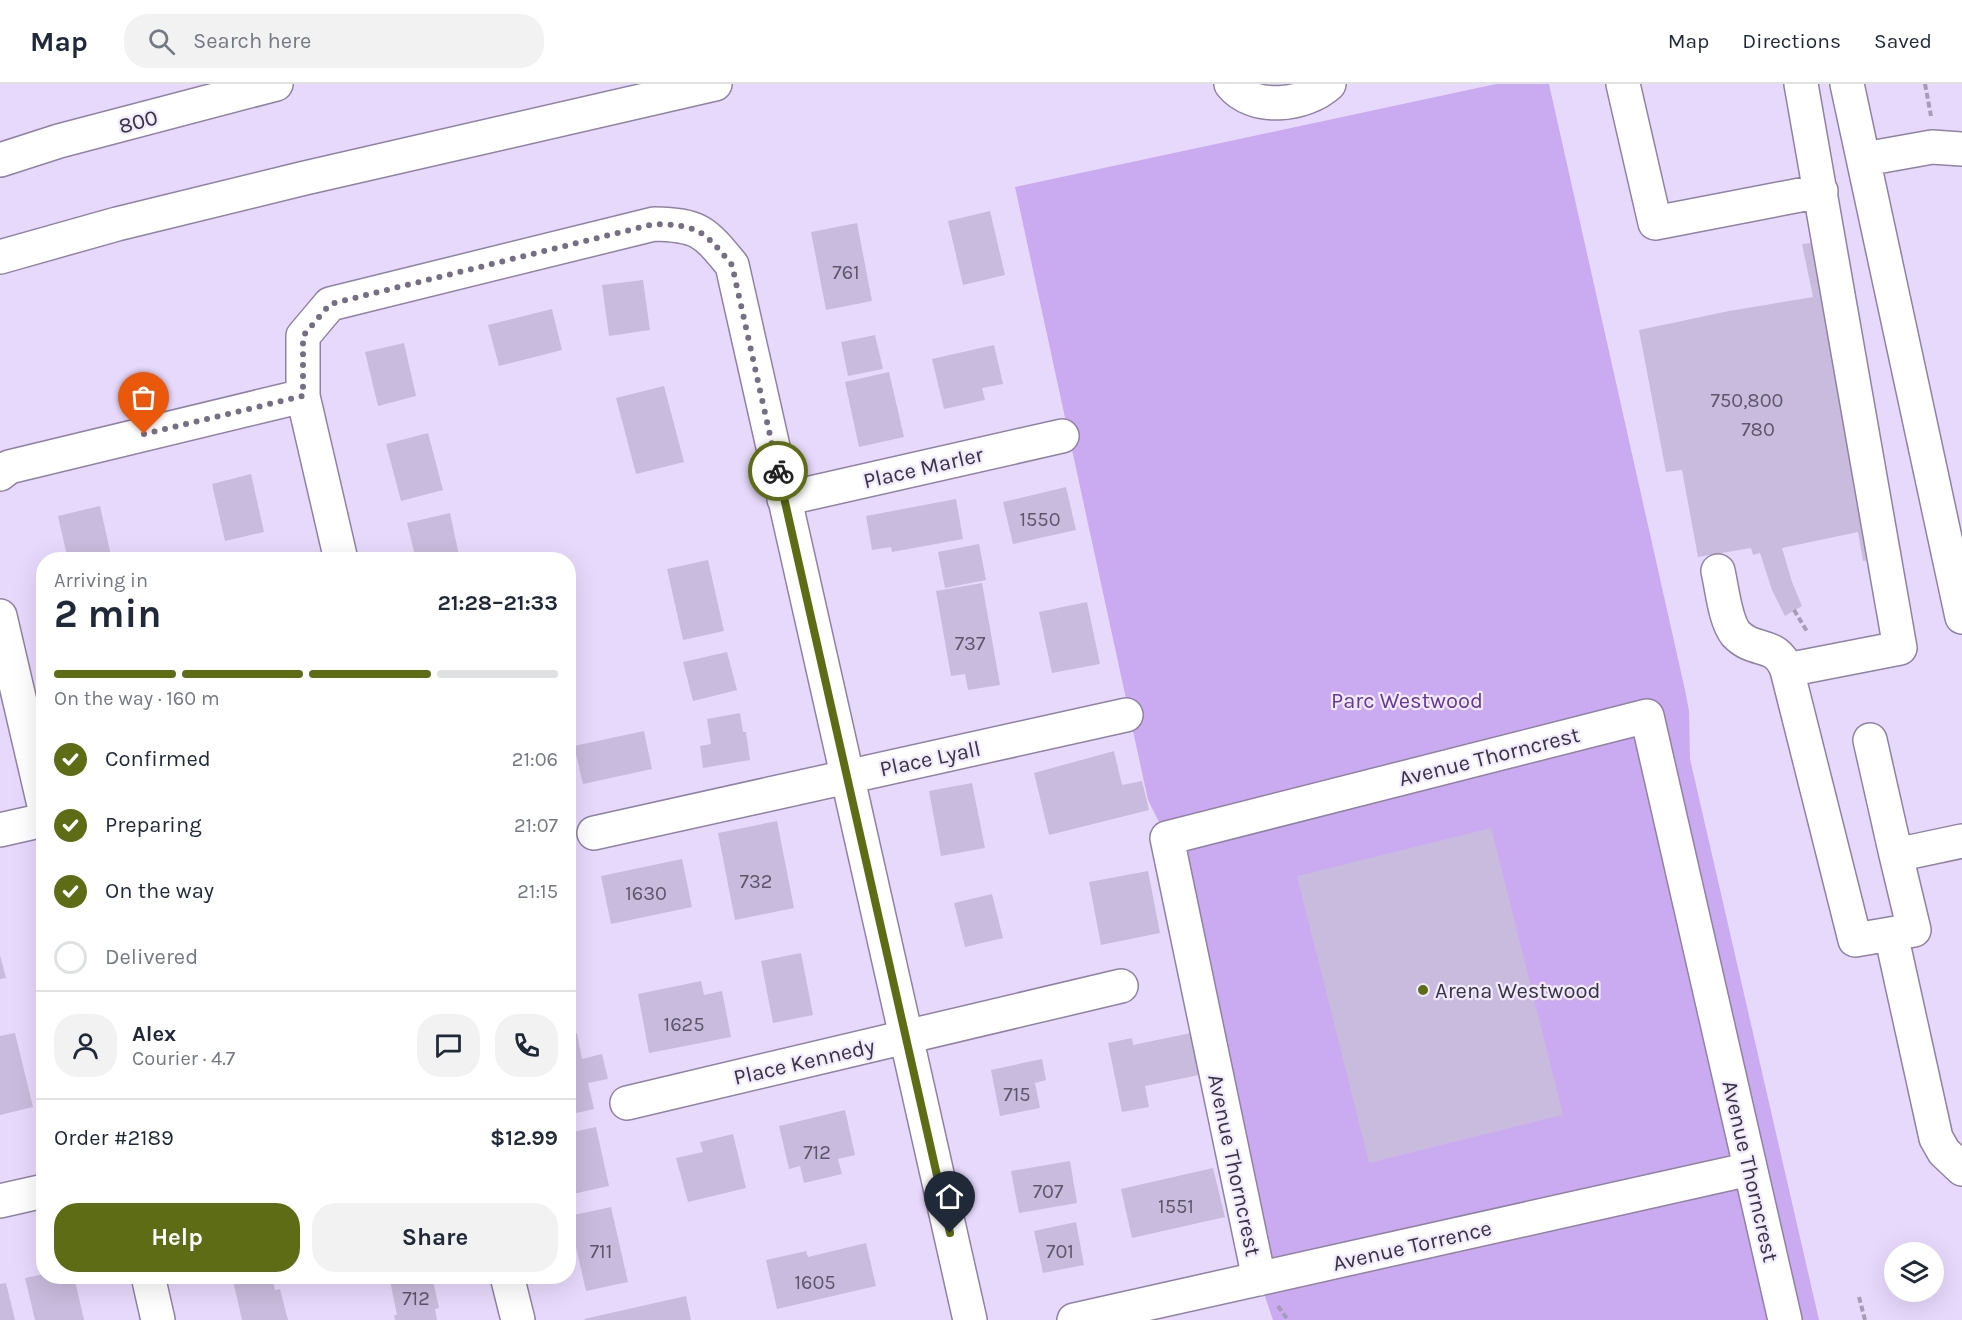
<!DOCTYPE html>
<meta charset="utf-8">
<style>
body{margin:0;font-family:Karla,sans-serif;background:#f2f2f3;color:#1f2937;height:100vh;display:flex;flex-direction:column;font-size:22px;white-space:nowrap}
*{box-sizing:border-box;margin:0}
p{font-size:20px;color:#747a83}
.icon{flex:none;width:33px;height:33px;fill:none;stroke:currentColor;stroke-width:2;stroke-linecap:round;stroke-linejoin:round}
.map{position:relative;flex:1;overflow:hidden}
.sheet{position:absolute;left:36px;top:468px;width:540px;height:732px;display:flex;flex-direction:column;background:#fff;border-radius:24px;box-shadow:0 6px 24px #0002}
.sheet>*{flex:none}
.controls{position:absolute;left:1884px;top:1158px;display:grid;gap:12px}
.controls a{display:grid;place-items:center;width:60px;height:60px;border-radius:50%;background:#fff;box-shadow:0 6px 24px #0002;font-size:30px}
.pin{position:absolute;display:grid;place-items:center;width:51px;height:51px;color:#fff;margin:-62px -26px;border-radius:50% 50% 50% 0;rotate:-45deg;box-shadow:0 0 6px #0007}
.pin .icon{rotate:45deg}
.courier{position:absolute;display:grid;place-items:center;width:60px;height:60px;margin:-30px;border:4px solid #5f6c16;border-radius:50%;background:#fff;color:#222;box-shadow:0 2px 8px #0007}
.head em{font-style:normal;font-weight:700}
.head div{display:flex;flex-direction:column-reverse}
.head{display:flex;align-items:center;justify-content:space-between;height:102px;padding:0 18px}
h1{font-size:39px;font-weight:700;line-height:45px}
.bar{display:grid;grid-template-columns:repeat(4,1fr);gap:9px 6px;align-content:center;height:72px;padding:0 18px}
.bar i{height:8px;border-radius:4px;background:#e0e1e3}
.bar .selected{background:#5f6c16}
.bar p{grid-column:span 4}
.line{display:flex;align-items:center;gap:15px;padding:0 18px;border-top:2px solid #e0e1e3}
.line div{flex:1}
.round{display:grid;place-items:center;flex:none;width:63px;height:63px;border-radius:24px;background:#f2f2f3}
ol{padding:0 18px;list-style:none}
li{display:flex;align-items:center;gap:18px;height:66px}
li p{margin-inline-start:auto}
li .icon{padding:6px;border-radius:50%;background:#5f6c16;color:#fff;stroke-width:4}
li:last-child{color:#747a83}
li i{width:33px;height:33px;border:3px solid #e0e1e3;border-radius:50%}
.cta{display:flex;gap:12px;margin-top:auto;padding:12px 18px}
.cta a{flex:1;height:69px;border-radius:24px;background:#5f6c16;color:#fff;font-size:24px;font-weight:700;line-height:69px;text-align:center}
.cta a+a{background:#f2f2f3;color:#1f2937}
header{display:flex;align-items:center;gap:36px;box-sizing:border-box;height:84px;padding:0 30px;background:#fff;border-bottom:2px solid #e0e1e3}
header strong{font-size:28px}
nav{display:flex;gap:33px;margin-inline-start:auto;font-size:21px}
.search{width:420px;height:54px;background:#f2f2f3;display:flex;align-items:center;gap:15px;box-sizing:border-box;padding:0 21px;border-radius:24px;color:#747a83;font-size:22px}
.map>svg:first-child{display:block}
.green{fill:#caabf2}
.building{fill:#c9bbdd}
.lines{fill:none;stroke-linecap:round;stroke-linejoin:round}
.minor-casing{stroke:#9082a2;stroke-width:36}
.path{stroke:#a79cb7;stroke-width:4;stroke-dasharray:6 3;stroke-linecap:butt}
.minor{stroke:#fff;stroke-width:33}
.done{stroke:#766e82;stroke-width:6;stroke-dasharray:0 10.8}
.route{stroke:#5f6c16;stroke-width:8}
.poi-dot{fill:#5f6c16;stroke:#f1e9fe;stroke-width:2}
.labels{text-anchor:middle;stroke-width:4.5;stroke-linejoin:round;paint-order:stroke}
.number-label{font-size:20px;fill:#5d5668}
.street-label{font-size:22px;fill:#393441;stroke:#f1e9fe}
.park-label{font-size:22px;fill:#653892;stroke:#f1e9fe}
.poi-label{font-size:22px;fill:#393441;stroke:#f1e9fe;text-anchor:start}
</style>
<header>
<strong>Map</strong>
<div class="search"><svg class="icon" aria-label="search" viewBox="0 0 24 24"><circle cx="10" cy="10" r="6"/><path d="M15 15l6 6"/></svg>Search here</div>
<nav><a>Map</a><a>Directions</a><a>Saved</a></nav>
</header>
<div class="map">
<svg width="1962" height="1236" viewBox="0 0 1962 1236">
<rect width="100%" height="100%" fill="#e7d9fc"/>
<!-- green -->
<path class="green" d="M1496,0H1549L1685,606L1689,627L1690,675L1819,1236H1273L1259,1195L1167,754L1148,716L1015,103Z"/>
<!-- building -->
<path class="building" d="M990,127L1005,191L963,201L948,137Z
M857,139L872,217L826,226L811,148Z
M1812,159L1873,475L1863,477L1858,448L1782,464L1792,498L1802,522L1785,532L1772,506L1760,469L1753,471L1751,464L1698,473L1682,386L1666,388L1639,246L1729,227L1813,213L1802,160Z
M643,196L650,246L609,252L602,201Z
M552,225L562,266L499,282L488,241Z
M875,251L883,285L848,292L841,258Z
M404,259L416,312L378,322L365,268Z
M994,261L1003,300L982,304L985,316L944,325L932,275Z
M889,288L904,353L859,363L845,298Z
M664,302L684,378L636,390L616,314Z
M428,349L443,406L401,417L386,360Z
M251,390L264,448L225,457L212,400Z
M1066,403L1076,446L1013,460L1003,418Z
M956,415L963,455L892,468L891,463L872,466L866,432Z
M100,422L112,476H68L58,432Z
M450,429L460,476H416L407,439Z
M979,460L986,496L945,504L938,468Z
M708,476L724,547L683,556L667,485Z
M982,499L1000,601L968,606L965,590L951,592L936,507Z
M1087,518L1100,580L1052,589L1039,528Z
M727,568L737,606L693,617L683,578Z
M740,629L743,648H746L750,676L703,684L700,662L711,660L707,635Z
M644,647L652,685L583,700L574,662Z
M1114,667L1122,701L1142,697L1149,726L1049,751L1034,689Z
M972,699L985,764L941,772L929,707Z
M777,737L794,824L735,836L718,749Z
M1491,744L1563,1031L1369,1079L1297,792Z
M682,775L692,823L611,840L601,792Z
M1148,787L1160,849L1101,861L1089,798Z
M992,810L1003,854L965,863L954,819Z
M801,869L813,931L773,939L761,877Z
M0,871L6,894L0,895Z
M701,897L704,911L722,907L731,953L649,969L638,910Z
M15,949L33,1023L0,1031V952Z
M577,949L582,975L602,970L608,995L588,999L594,1025L568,1031V951Z
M1191,949L1199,991L1145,1002L1149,1023L1122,1028L1108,959L1132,954L1133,961Z
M1042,975L1046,996L1035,999L1040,1024L1000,1032L991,986Z
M845,1026L855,1071L838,1075L842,1090L804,1099L800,1082L789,1085L779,1042Z
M596,1043L609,1102L568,1111V1049Z
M733,1050L746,1104L688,1118L676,1074L703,1068L700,1058Z
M1070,1077L1077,1119L1019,1129L1011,1087Z
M1213,1084L1225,1133L1132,1154L1121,1105Z
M611,1123L628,1198L586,1207L569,1132Z
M1076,1138L1084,1181L1043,1189L1034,1147Z
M866,1159L876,1202L777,1225L766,1176L806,1167L808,1173Z
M44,1190V1192H74L84,1236H35L25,1194Z
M232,1192H272L275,1206L280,1205L288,1236H242Z
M389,1192H432L439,1224L435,1225L437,1236H395L394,1231H397Z
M6,1199L15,1236H0V1200Z
M686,1212L691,1236H585L584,1235Z"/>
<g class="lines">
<!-- minor casing -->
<g class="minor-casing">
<path id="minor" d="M1231,0C1253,28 1305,22 1329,0
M1623,0L1655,139L1821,107
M1847,0L1962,533
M1865,75L1932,63L1962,65
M0,76L59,57L276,0
M0,173L117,140L305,94L715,0
M0,390L9,383L303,312
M784,415L1062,352
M341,476L303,312V252L330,220L654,140C699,141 704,147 732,181L970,1236
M1718,487C1722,504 1725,537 1736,550C1755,570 1776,556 1787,586L1855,856L1914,846L1896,771L1962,757
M0,532L44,721
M1787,586L1900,564L1801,0
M1870,656L1896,771
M0,746L44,736
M594,749L1126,631
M1891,850L1936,1054L1944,1068L1962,1085
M627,1019L1121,902
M0,1117L44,1107
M148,1192L158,1236
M507,1192L518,1236
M1259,1195L1167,754L1647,632L1785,1236
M1074,1236L1750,1085"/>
</g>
<!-- path -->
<path class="path" d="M1925,0L1931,32
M1794,526L1808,549
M1859,1213L1865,1236
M1278,1222L1288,1236"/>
<!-- minor -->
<use href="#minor" class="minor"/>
</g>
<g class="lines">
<!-- done -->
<path class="done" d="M144,350L303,312V252L330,220L654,140C699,141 704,147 732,181L778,387"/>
<!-- route -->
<path class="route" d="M778,387L950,1149"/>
</g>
<!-- markers -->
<circle class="poi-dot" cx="1423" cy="906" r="6"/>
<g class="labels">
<!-- number labels -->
<g class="number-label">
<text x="846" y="195">761</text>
<text x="1747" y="323">750,800</text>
<text x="1758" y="352">780</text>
<text x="1040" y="442">1550</text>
<text x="970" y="566">737</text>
<text x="756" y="804">732</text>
<text x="646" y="816">1630</text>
<text x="684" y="947">1625</text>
<text x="1017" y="1017">715</text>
<text x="817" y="1075">712</text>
<text x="1048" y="1114">707</text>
<text x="1176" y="1129">1551</text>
<text x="601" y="1174">711</text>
<text x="1060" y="1174">701</text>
<text x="815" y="1205">1605</text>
<text x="416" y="1221">712</text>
</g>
<!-- street labels -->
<g class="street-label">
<text transform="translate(138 37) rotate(-15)" y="8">800</text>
<text transform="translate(923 383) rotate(-13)" y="8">Place Marler</text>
<text transform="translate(1489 672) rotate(-14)" y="8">Avenue Thorncrest</text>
<text transform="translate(930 674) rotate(-12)" y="8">Place Lyall</text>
<text transform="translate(804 977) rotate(-13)" y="8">Place Kennedy</text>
<text transform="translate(1235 1081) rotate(78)" y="8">Avenue Thorncrest</text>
<text transform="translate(1751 1087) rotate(77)" y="8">Avenue Thorncrest</text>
<text transform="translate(1412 1161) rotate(-13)" y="8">Avenue Torrence</text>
</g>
<!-- park labels -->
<g class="park-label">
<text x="1407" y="624">Parc Westwood</text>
</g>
<!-- poi labels -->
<g class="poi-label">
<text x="1435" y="914">Arena Westwood</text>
</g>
</g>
</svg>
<div class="controls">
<a><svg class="icon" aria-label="layers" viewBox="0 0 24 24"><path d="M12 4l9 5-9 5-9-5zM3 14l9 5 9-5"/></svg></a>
</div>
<div class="pin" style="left:144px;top:350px;background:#ea580c"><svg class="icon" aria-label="bag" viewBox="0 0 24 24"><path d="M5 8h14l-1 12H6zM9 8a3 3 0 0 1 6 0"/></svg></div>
<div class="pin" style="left:950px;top:1149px;background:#1f2937"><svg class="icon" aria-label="home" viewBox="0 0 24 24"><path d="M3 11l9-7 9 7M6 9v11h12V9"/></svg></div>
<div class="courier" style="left:778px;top:387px"><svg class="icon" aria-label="bike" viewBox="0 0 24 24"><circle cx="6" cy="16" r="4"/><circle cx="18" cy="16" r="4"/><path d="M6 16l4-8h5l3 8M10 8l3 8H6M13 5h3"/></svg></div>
<section class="sheet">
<div class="head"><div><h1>2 min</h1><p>Arriving in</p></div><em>21:28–21:33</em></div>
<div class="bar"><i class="selected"></i><i class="selected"></i><i class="selected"></i><i></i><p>On the way · 160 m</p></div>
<ol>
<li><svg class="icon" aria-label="check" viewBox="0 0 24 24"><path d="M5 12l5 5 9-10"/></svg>Confirmed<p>21:06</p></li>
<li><svg class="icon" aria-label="check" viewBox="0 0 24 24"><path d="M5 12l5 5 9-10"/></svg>Preparing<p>21:07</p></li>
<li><svg class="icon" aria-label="check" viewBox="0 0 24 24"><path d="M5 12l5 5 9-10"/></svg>On the way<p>21:15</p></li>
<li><i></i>Delivered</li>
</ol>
<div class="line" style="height:108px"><a class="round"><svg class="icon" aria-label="person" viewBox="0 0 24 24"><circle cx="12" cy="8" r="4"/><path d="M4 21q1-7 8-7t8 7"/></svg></a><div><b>Alex</b><p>Courier · 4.7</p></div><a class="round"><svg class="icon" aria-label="chat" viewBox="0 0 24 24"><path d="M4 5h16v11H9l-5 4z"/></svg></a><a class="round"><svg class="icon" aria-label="phone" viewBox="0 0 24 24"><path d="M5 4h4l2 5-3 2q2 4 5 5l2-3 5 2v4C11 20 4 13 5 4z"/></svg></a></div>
<div class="line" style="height:78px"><div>Order #2189</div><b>$12.99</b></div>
<div class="cta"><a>Help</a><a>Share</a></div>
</section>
</div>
